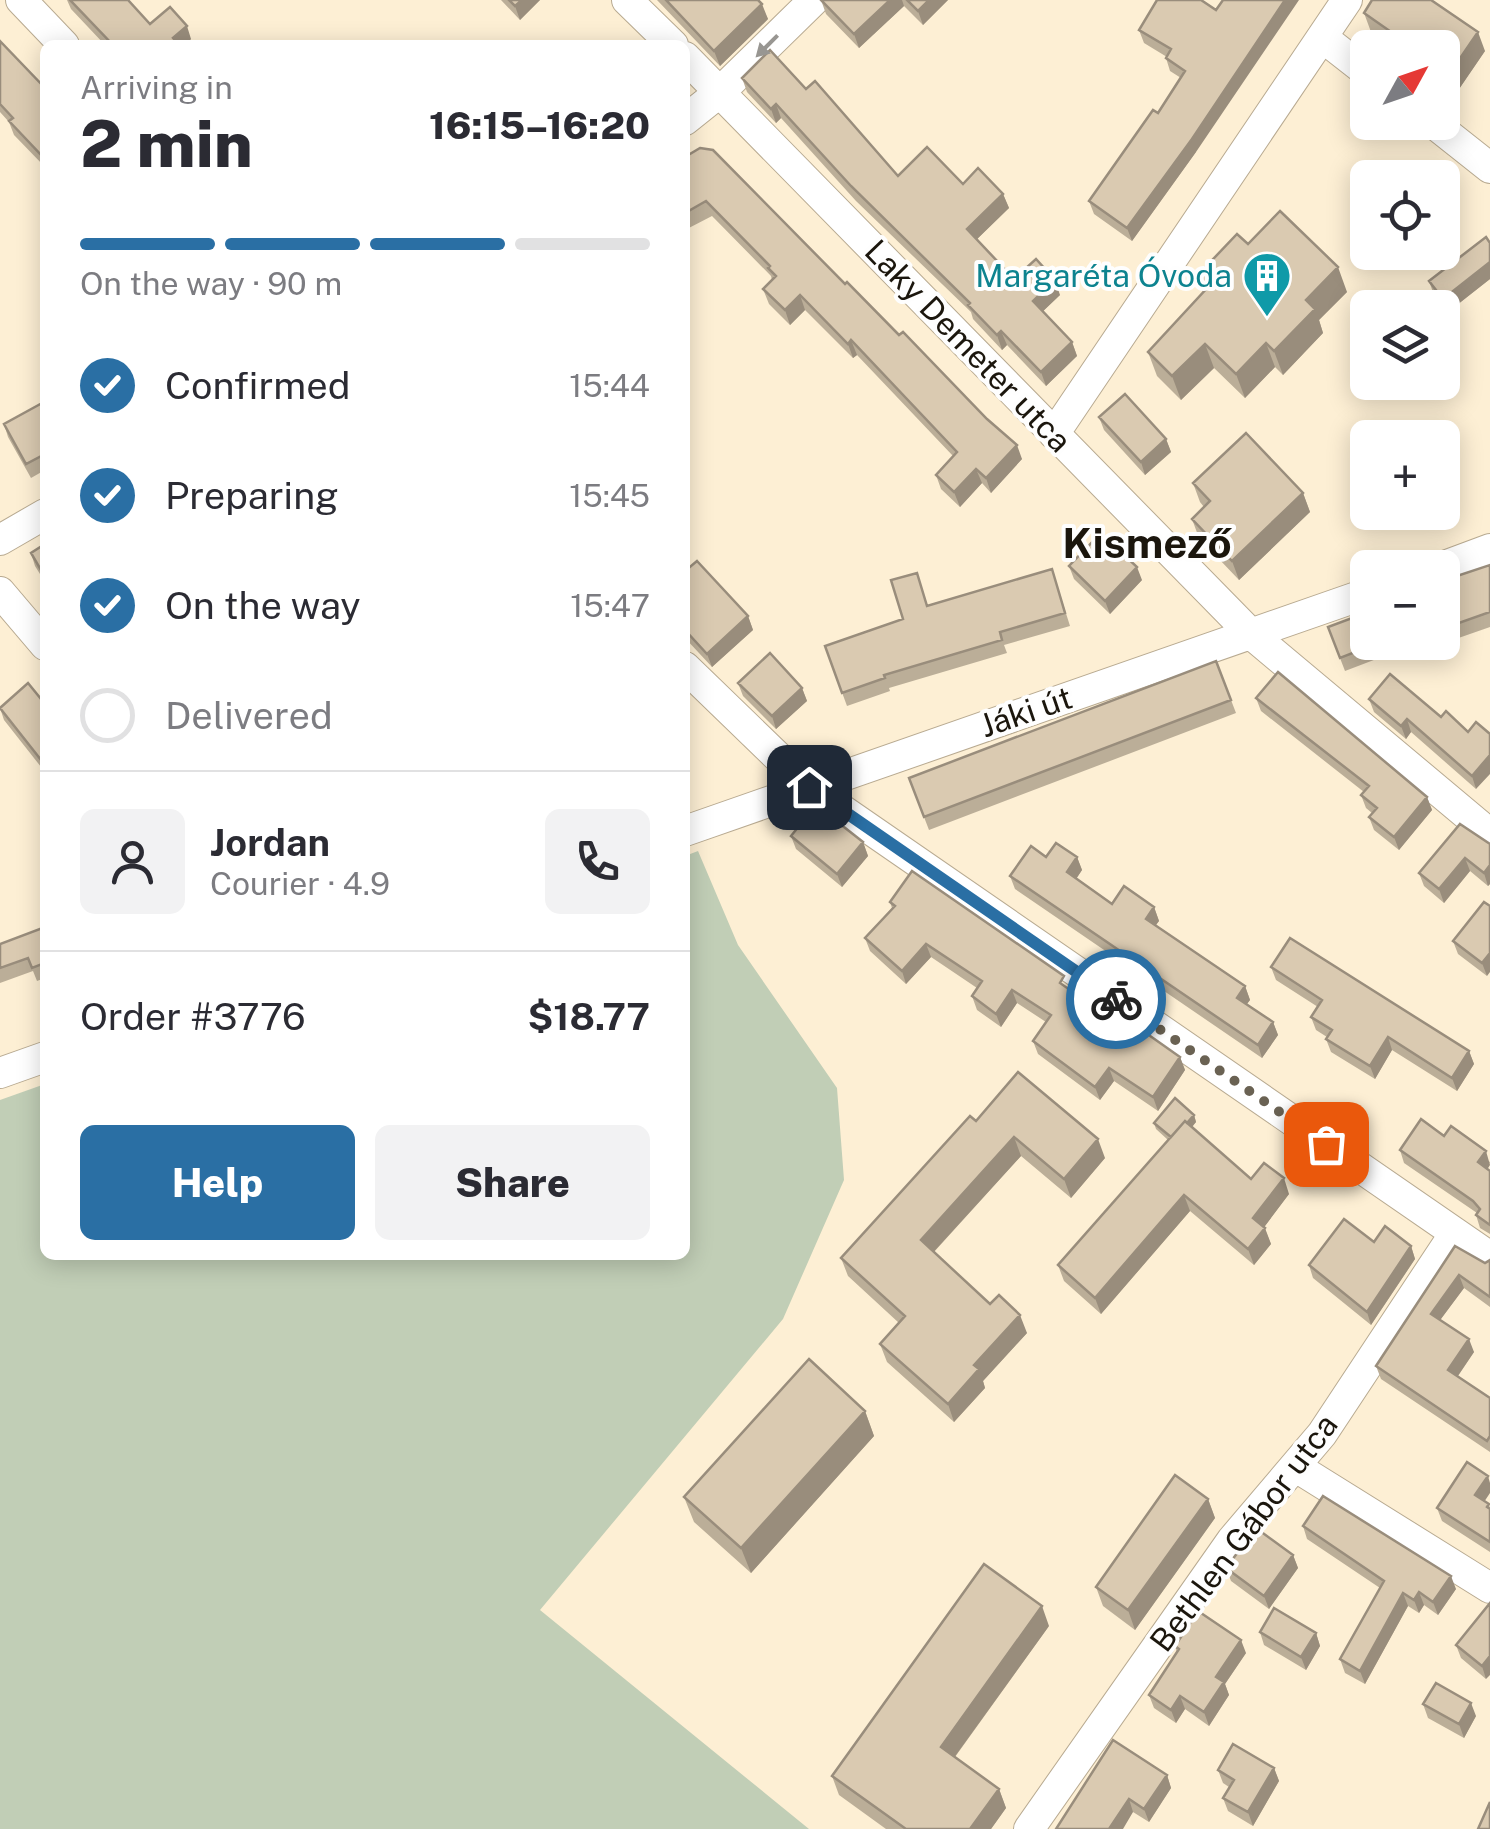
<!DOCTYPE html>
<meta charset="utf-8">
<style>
body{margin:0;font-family:"Public Sans",sans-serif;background:#f2f2f3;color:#2b2b33;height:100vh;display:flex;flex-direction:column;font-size:38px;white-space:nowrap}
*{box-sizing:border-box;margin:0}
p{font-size:32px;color:#7c7c81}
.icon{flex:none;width:55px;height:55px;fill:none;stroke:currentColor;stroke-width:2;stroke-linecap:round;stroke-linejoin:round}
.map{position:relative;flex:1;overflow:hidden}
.sheet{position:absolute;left:40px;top:40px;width:650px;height:1220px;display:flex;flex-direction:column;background:#fff;border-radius:15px;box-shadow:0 5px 25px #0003}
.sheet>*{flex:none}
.needle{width:65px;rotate:50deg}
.tools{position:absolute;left:1350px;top:30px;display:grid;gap:20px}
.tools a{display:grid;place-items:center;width:110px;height:110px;border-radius:15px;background:#fff;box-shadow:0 5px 25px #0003;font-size:50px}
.pin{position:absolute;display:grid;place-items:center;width:85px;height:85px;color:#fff;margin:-42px;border-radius:20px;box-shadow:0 5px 15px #0006}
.courier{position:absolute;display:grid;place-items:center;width:100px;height:100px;margin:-50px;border:8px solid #2a6fa4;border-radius:50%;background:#fff;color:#222;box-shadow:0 2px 12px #0007}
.head em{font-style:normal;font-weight:800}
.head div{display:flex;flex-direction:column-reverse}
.head{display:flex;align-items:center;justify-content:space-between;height:170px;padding:0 40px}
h1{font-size:65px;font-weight:800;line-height:75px}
.bar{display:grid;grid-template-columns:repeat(4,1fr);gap:15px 10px;align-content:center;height:120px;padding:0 40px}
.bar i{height:12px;border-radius:8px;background:#e1e1e2}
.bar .on{background:#2a6fa4}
.bar p{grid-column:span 4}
.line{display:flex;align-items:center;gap:25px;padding:0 40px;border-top:2px solid #e1e1e2}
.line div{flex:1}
.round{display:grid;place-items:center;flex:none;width:105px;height:105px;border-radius:15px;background:#f2f2f3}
ol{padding:0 40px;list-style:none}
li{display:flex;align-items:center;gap:30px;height:110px}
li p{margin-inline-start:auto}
li .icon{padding:10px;border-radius:50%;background:#2a6fa4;color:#fff;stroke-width:4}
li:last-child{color:#7c7c81}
li i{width:55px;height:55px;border:5px solid #e1e1e2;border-radius:50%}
.action{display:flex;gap:20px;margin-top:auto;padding:20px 40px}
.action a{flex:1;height:115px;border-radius:15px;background:#2a6fa4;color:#fff;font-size:40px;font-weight:800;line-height:115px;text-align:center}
.action a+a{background:#f2f2f3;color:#2b2b33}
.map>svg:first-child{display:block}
.green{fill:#c1ceb6}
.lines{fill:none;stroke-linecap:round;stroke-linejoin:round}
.minor-casing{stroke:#b8aa91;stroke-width:32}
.minor{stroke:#fff;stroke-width:30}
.wall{fill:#bbae98}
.shaded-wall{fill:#998d7c}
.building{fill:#dacab1;stroke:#998d7c;stroke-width:2.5}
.oneway{fill:#989692}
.done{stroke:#6a6253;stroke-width:10;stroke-dasharray:0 18}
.route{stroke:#2a6fa4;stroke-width:12}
.labels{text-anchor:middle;stroke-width:8;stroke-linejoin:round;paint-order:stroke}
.culture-label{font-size:32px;fill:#0d838f;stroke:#fefefe;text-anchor:end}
.street-label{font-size:32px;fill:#1b160d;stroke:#fefefe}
.district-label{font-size:42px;font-weight:bold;fill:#1b160d;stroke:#fefefe}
</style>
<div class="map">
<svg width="1490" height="1829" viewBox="0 0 1490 1829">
<rect width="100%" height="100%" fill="#fdefd4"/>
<!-- green -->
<path class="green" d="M698,851L738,945L837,1088L844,1180L783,1319L540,1610L809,1829H0V1100L45,1084V1255H685V856Z"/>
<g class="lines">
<!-- minor casing -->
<g class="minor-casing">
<path id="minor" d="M21,0L64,45
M627,0L673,45
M1322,37L1368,73
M685,57L1251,634L1490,834
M685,120L720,92L814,0
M1432,122L1490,168
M1054,434L1347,0
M0,540L45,514
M1439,568L1490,549
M0,592L45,645
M685,667L809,787L1490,1257
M685,831L1368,593
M0,1073L45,1057
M1296,1467L1490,1588
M1029,1829L1232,1540L1322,1434L1455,1233"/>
</g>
<!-- minor -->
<use href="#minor" class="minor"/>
</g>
<!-- wall -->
<path class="wall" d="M67,0H128L150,24L191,39L185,45H105L71,9Z
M501,0H540L520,20Z
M657,0H758L768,19L720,66Z
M821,0H948L923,25L904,6L859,48L826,14Z
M1201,0L1196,152L1132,241L1094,214L1089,201L1158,113L1181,78L1170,71L1166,58L1167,57L1144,43L1139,30Z
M1364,13L1485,51L1457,92L1442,82V48H1393L1371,32Z
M0,41L45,88V167L14,135L9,122L0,112Z
M742,78L806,89L898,176L963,184L1003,194L1009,208L977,239L1014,279L1060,295L1043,311L1072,342L1077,356L1046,386L1007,345L1002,350L973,319L971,312L856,201L781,118L776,123L747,92Z
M685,157L845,284L1022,459L991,493L982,483L960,507L941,489L936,475L953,456L857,355L853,358L805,310L790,325L769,304L763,289L772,280L771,276L712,216L685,230Z
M1490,243V279L1448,312L1434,295L1429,281Z
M1248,244L1347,292L1319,320L1323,333L1283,375L1275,367L1245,398L1214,368L1181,400L1157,376L1148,352L1203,292L1197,276Z
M45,405V470L31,478L8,437L4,424Z
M1099,417L1166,439L1171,452L1145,475L1104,430Z
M1193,483L1303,493L1310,512L1239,580L1199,538L1192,519L1204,507L1200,502Z
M45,544V582L35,566L31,553Z
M1490,565V627L1427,649L1424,642H1442V581Z
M1069,566L1142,580L1110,614L1074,579Z
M1052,569L1070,626L1004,645L1007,653L889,688L890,691L847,706L825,646L903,619L928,605Z
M685,571L748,616L753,630L712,667L685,638Z
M1328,627L1368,642H1421L1345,671Z
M1216,661L1236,713L929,830L909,778Z
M738,683L802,688L807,701L776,729L743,696Z
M1256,698L1427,797L1432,810L1399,850L1374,830L1369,817L1372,813L1366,808L1361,795L1364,792L1261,711Z
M1369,699L1441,717L1468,732L1476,789L1411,732L1406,739L1374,712Z
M45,704V772L4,720L0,708Z
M791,836L863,842L868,856L842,887L796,849Z
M1490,844V884L1488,886L1470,871L1444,903L1424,886L1419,873Z
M1046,857H1077L1082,870L1076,879L1112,904L1154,907L1159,921L1155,925L1245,986L1250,1000L1246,1004L1273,1022L1278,1035L1262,1058L1015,889L1010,876Z
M890,902L1069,989L1104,1014L1180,1057L1185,1070L1158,1111L1114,1081L1100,1100L1038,1054L1033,1041L1046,1022L1017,1003L1001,1027L977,1010L972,996L977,988L931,957L906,984L870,951L865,938L892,908Z
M1484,902L1487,976L1458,954L1453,941Z
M45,927V978L37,981L33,971L0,983V944Z
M1271,967L1469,1051L1474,1064L1457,1091L1392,1050L1375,1079L1331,1052L1326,1039L1327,1037L1316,1030L1311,1017L1318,1007L1276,980Z
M1194,1115L1196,1122L1192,1127L1251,1179L1289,1194L1264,1227L1271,1244L1254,1265L1190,1211L1101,1314L1064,1281L1058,1265L1168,1140L1156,1129L1154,1123Z
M976,1121L1105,1158L1071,1198L1021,1156L934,1252L990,1304L1027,1333L983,1381L985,1388L954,1422L887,1362L880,1344L899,1323L848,1276L841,1258Z
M1444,1136L1490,1162L1487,1169L1490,1171V1234L1480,1228L1476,1215L1477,1213L1404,1163L1400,1150Z
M1411,1246L1415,1259L1371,1325L1313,1278L1309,1265Z
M1455,1246L1485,1263L1490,1260V1307L1464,1288L1440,1320L1474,1352L1458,1376L1490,1398V1452L1381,1379L1376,1366Z
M865,1411L874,1436L751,1573L694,1522L684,1497Z
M1208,1499L1215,1518L1135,1630L1103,1606L1096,1587Z
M1485,1501L1490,1507V1552L1442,1521L1437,1508Z
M1303,1526L1456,1589L1438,1615L1424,1605L1419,1613L1408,1606L1365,1684L1345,1673L1340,1659L1380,1588L1307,1539Z
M1293,1555L1298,1568L1269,1609L1231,1581L1226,1568Z
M1490,1603L1486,1679L1461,1658L1456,1645Z
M1049,1626L955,1757L999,1789L1006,1808L991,1829H886L839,1795L832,1776Z
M1260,1632L1316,1633L1320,1646L1306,1670L1264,1645Z
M1175,1646L1246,1653L1225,1684L1229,1695L1209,1726L1185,1709L1176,1723L1154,1708L1149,1695L1177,1652Z
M1423,1704L1476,1716L1464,1738L1428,1718Z
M1274,1768L1279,1781L1253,1826L1228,1811L1223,1798L1229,1787L1223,1783L1218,1770Z
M1167,1775L1171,1788L1149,1822L1133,1812L1056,1829Z"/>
<!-- shaded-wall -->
<path class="shaded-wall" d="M522,0H540L520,20L515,6Z
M890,0H902L904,6L859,48L854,34Z
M929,0H948L923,25L918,11Z
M1285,0H1299L1196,152L1132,241L1127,228Z
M762,4L768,19L720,66L714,51Z
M187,26L191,39L185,45H176L173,38Z
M1478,32L1485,51L1457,92L1450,73Z
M776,104L781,118L776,123L771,109Z
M1003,194L1009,208L972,244L967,229Z
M1490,262V279L1448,312L1443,299Z
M1338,267L1347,292L1319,320L1323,333L1283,375L1274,351L1306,300Z
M1055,280L1060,295L1038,316L1033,301Z
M800,295L805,310L790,325L785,310Z
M1001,331L1007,345L1002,350L997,335Z
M851,340L857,355L853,358L848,344Z
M1072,342L1077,356L1046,386L1041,372Z
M1266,343L1275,367L1245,398L1236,374Z
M1205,344L1214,368L1181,400L1172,376Z
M1166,439L1171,452L1145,475L1141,462Z
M1017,445L1022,459L991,493L986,478Z
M976,469L982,483L960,507L954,492Z
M1303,493L1310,512L1239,580L1232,561Z
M1137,567L1142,580L1110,614L1105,601Z
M748,616L753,630L712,667L707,654Z
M802,688L807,701L776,729L772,716Z
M1407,719L1411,732L1406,739L1401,726Z
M1490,755V774L1476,789L1472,776Z
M1427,797L1432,810L1399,850L1394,837Z
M863,842L868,856L842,887L837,874Z
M1077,857L1082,870L1072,885L1067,872Z
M1465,858L1470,871L1444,903L1439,889Z
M1490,865V884L1488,886L1484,873Z
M1154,907L1159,921L1151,932L1146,919Z
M926,944L931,957L906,984L902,971Z
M1490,953V972L1487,976L1482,963Z
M1245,986L1250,1000L1242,1011L1237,998Z
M1012,990L1017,1003L1001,1027L996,1014Z
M1273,1022L1278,1035L1262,1058L1258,1045Z
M1388,1037L1392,1050L1375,1079L1370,1066Z
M1469,1051L1474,1064L1457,1091L1452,1078Z
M1180,1057L1185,1070L1158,1111L1153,1097Z
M1109,1068L1114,1081L1100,1100L1095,1087Z
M1194,1115L1196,1122L1176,1146L1173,1139Z
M1014,1137L1021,1156L928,1258L921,1240Z
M1098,1139L1105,1158L1071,1198L1064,1179Z
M1486,1151L1490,1165L1483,1176L1478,1162Z
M1284,1178L1289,1194L1259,1234L1253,1218Z
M1184,1195L1190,1211L1101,1314L1095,1298Z
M1265,1228L1271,1244L1254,1265L1248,1249Z
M1411,1246L1415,1259L1371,1325L1367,1312Z
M1459,1275L1464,1288L1435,1327L1431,1314Z
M1020,1315L1027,1333L983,1381L985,1388L954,1422L948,1404L974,1365Z
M1469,1339L1474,1352L1453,1383L1448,1370Z
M865,1411L874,1436L751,1573L741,1548Z
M1488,1476L1490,1483V1493L1480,1508L1475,1495Z
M1208,1499L1215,1518L1135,1630L1128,1610Z
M1293,1555L1298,1568L1269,1609L1264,1596Z
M1451,1576L1456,1589L1438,1615L1433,1602Z
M1419,1592L1424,1605L1419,1613L1414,1600Z
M1403,1593L1408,1606L1365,1684L1360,1671Z
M1042,1606L1049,1626L948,1766L941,1747Z
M1316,1633L1320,1646L1306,1670L1301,1657Z
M1241,1640L1246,1653L1225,1684L1229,1695L1209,1726L1204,1712L1216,1677Z
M1490,1656V1675L1486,1679L1482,1666Z
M1180,1696L1185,1709L1176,1723L1171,1710Z
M1471,1703L1476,1716L1464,1738L1459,1724Z
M1274,1768L1279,1781L1253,1826L1248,1812Z
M1167,1775L1171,1788L1149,1822L1144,1809Z
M999,1789L1006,1808L991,1829H970Z
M1129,1799L1133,1812L1123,1829H1109Z"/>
<!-- building -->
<path class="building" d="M70,0H128L150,24L170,7L187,26L173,38L179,45H111L112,44Z
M509,0H522L515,6Z
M666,0H758L762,4L714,51Z
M821,0H890L854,34Z
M907,0H929L918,11Z
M1157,0H1201L1216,10L1223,0H1285L1192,139L1127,228L1089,201L1153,110L1158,113L1185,71L1166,58L1171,49L1139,30Z
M1372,0H1431L1478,32L1450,73L1442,68V48H1414L1364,13Z
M0,41L45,88V159L9,121L13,118L0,104Z
M770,50L806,89L815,81L898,176L927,147L963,184L978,168L1003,194L967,229L1014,279L1036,259L1055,280L1033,301L1072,342L1041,372L1001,331L997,335L968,305L970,303L851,186L776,104L771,109L742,78Z
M700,148L713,150L845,284L847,282L899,335L903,332L987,419L1017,445L986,478L976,469L954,492L936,475L957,452L851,340L848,344L800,295L785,310L763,289L776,276L768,268L770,266L706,201L685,213V157Z
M1280,211L1338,267L1306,300L1315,309L1274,351L1266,343L1236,374L1205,344L1172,376L1148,352L1208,287L1197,276L1237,234L1248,244Z
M1486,237L1490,243V262L1443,299L1429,281Z
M1125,394L1166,439L1141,462L1099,417Z
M44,402L45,405V454L26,464L4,424Z
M1246,433L1303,493L1232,561L1192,519L1210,501L1193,483Z
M1101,533L1137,567L1105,601L1069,566Z
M45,544V577L31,553Z
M697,561L748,616L707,654L685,630V571Z
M1490,565V612L1442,629V581Z
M1052,569L1065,613L1000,632L1002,640L884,675L885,678L842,693L825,646L903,619L891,580L917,573L927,606Z
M1368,612V642H1381L1340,658L1328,627Z
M770,653L802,688L772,716L738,683Z
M1216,661L1231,700L924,817L909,778Z
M1278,672L1427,797L1394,837L1369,817L1377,808L1361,795L1369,786L1256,698Z
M1390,674L1441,717L1446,711L1468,732L1476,722L1490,734V755L1472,776L1407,719L1401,726L1369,699Z
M28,683L45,704V765L0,708Z
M816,805L863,842L837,874L791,836Z
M1460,824L1490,844V865L1484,873L1465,858L1439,889L1419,873Z
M1056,843L1077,857L1067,872L1112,904L1124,886L1154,907L1146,919L1245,986L1237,998L1273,1022L1258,1045L1010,876L1031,846L1046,857Z
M912,871L1064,976L1060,983L1104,1014L1109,1007L1180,1057L1153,1097L1109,1068L1095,1087L1033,1041L1051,1015L1012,990L996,1014L972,996L982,981L926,944L902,971L865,938L895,906L890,902Z
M1484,902L1490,906V953L1482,963L1453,941Z
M45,927V963L32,968L28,958L0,968V944Z
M1290,938L1469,1051L1452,1078L1388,1037L1370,1066L1326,1039L1332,1030L1311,1017L1322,1000L1271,967Z
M1018,1072L1098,1139L1064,1179L1014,1137L921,1240L990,1304L999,1295L1020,1315L974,1365L979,1369L948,1404L880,1344L905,1316L841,1258L970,1116L976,1121Z
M1175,1098L1194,1115L1187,1123L1185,1121L1171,1137L1154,1123Z
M1421,1119L1444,1136L1451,1126L1486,1151L1478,1162L1490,1171V1225L1476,1215L1480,1209L1473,1201L1400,1150Z
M1185,1121L1251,1179L1264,1163L1284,1178L1253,1218L1265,1228L1248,1249L1184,1195L1095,1298L1058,1265Z
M1344,1219L1374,1242L1385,1226L1411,1246L1367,1312L1309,1265Z
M1455,1246L1485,1263L1490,1260V1297L1459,1275L1431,1314L1469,1339L1448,1370L1490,1398V1436L1487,1441L1376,1366Z
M809,1359L865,1411L741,1548L684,1497Z
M1467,1462L1488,1476L1475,1495L1489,1504L1487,1507L1490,1509V1542L1437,1508Z
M1175,1475L1208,1499L1128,1610L1096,1587Z
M1323,1496L1451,1576L1433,1602L1419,1592L1414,1600L1403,1593L1360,1671L1340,1659L1384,1581L1303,1526Z
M1256,1528L1293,1555L1264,1596L1226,1568Z
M984,1564L1042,1606L941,1747L999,1789L970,1829H906L832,1776Z
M1490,1603V1656L1482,1666L1456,1645Z
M1274,1608L1316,1633L1301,1657L1260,1632Z
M1198,1611L1241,1640L1216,1677L1224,1682L1204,1712L1180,1696L1171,1710L1149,1695L1179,1649L1175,1646Z
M1436,1683L1471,1703L1459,1724L1423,1704Z
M1113,1740L1167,1775L1144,1809L1129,1799L1109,1829H1056Z
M1233,1744L1274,1768L1248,1812L1223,1798L1234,1780L1218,1770Z
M1490,1802V1829H1478Z"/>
<!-- one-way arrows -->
<defs><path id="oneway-solid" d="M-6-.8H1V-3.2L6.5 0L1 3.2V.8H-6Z" transform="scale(2.5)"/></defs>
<use class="oneway" href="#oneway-solid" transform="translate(767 46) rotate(135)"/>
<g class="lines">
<!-- done -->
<path class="done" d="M1116,999L1326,1144"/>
<!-- route -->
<path class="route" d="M809,787L1116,999"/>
</g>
<!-- icons -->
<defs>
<g id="building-pin" transform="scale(2.5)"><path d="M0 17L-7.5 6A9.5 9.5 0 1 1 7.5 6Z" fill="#0f9aa8" stroke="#fefefe"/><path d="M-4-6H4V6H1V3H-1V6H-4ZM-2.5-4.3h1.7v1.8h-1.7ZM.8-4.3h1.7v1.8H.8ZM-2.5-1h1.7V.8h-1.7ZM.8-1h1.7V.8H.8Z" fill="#fff"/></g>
</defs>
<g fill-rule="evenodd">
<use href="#building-pin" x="1267" y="276"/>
</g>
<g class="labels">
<!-- culture labels -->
<g class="culture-label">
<text x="1232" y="287">Margaréta Óvoda</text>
</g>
<!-- street labels -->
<g class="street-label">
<text transform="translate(968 346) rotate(46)" y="11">Laky Demeter utca</text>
<text transform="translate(1026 712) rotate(-19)" y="11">Jáki út</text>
<text transform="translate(1244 1533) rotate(-53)" y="11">Bethlen Gábor utca</text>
</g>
<!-- district labels -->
<g class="district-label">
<text x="1147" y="558">Kismező</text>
</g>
</g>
</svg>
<div class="tools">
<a><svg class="needle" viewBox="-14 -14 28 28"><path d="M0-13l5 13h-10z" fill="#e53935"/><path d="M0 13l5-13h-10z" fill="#7c7c81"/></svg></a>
<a><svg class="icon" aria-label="locate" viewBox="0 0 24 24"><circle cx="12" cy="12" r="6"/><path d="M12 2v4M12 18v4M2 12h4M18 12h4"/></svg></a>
<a><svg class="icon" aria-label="layers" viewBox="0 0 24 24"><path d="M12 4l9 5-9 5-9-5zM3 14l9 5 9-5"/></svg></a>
<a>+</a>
<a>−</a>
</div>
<div class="pin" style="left:1326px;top:1144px;background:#ea580c"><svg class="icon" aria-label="bag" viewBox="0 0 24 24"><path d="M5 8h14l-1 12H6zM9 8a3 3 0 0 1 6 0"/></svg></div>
<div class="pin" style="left:809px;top:787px;background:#1f2937"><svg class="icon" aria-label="home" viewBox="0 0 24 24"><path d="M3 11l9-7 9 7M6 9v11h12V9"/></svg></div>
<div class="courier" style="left:1116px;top:999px"><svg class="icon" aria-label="bike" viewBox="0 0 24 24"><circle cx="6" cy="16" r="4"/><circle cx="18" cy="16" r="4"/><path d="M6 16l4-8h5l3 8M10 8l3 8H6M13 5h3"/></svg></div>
<section class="sheet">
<div class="head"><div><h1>2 min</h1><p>Arriving in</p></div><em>16:15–16:20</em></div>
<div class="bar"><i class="on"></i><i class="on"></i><i class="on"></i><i></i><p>On the way · 90 m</p></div>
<ol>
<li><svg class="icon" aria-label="check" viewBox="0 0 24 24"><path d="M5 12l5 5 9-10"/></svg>Confirmed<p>15:44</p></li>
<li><svg class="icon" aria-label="check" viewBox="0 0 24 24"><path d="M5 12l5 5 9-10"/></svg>Preparing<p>15:45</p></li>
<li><svg class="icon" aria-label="check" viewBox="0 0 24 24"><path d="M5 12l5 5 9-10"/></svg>On the way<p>15:47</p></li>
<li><i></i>Delivered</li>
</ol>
<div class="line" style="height:180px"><a class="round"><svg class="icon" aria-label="person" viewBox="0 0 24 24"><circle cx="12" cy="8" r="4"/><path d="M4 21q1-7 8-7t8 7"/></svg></a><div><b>Jordan</b><p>Courier · 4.9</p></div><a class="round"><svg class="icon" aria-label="phone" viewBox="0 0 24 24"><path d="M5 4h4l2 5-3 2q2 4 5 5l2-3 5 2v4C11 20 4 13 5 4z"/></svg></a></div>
<div class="line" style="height:130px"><div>Order #3776</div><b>$18.77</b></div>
<div class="action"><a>Help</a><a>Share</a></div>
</section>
</div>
